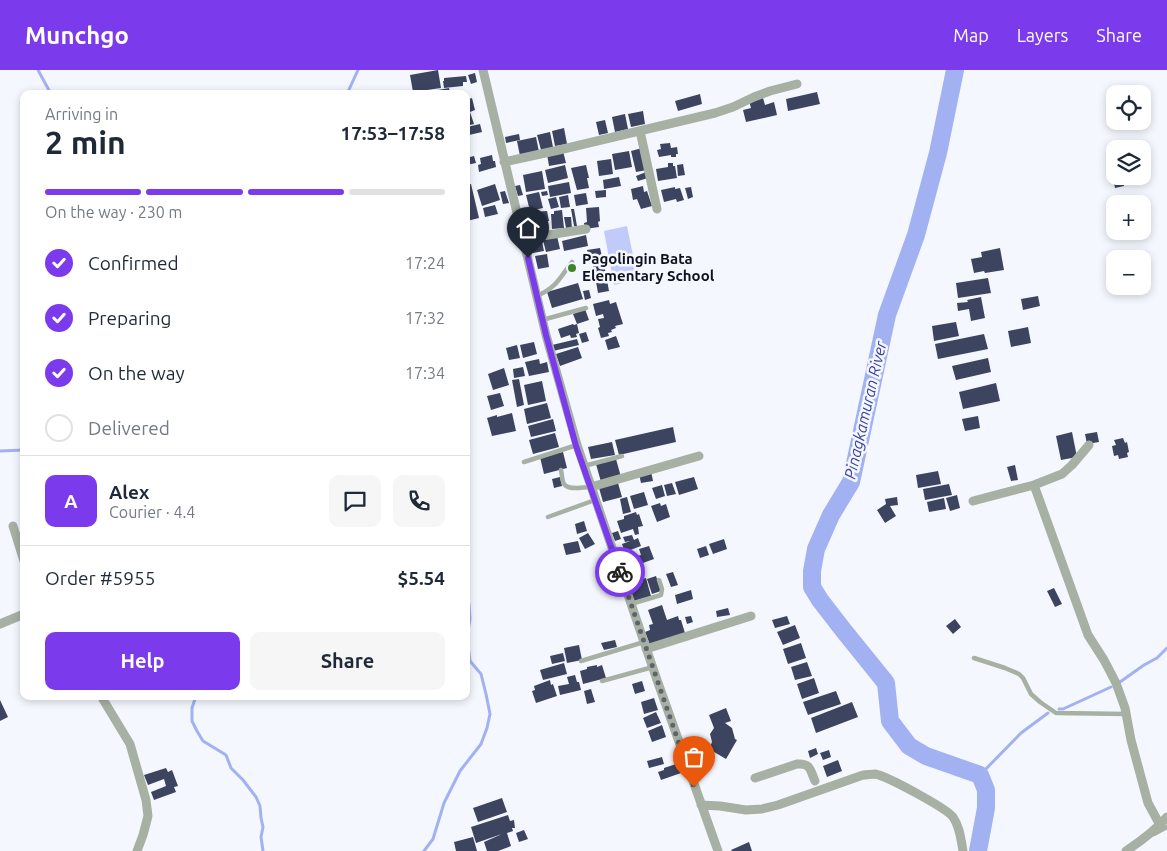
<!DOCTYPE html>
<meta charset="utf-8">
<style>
body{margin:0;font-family:Ubuntu,sans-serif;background:#f6f6f7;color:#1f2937;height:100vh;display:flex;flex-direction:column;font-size:19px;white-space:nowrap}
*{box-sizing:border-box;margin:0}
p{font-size:16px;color:#747a83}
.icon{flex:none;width:28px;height:28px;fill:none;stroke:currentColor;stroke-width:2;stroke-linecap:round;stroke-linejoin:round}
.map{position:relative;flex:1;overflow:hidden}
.side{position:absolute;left:20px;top:20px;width:450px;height:610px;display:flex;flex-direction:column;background:#fff;border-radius:10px;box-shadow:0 2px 8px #0003}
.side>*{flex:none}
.tools{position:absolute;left:1106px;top:15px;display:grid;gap:10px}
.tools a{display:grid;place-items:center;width:45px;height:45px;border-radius:10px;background:#fff;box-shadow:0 2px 8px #0003;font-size:25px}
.pin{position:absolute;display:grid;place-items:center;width:42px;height:42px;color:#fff;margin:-51px -21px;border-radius:50% 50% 50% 0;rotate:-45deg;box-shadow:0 0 5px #0007}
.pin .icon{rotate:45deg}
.courier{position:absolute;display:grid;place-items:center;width:50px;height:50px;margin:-25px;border:4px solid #7c3aed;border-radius:50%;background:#fff;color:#222;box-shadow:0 1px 6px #0007}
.overview em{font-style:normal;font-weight:700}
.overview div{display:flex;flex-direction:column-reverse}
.overview{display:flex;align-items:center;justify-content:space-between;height:85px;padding:0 25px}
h1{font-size:32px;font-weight:700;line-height:38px}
.bar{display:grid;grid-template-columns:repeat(4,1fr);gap:8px 5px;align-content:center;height:60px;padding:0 25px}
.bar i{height:6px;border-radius:4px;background:#e0e1e3}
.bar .selected{background:#7c3aed}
.bar p{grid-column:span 4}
.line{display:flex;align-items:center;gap:12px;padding:0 25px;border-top:1px solid #e0e1e3}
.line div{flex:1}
.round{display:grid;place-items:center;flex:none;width:52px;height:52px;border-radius:10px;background:#f6f6f7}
ol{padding:0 25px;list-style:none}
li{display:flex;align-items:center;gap:15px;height:55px}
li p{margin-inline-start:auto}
li .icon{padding:5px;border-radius:50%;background:#7c3aed;color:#fff;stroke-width:4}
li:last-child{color:#747a83}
li i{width:28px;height:28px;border:2px solid #e0e1e3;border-radius:50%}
.cta{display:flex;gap:10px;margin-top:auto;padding:10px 25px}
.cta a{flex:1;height:58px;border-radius:10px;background:#7c3aed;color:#fff;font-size:20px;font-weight:700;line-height:58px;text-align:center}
.cta a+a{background:#f6f6f7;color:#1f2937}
header{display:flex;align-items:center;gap:30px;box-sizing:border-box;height:70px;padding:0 25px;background:#7c3aed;color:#fff}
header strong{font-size:24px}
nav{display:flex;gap:28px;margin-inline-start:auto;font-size:18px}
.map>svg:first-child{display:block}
.green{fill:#c0cbfa}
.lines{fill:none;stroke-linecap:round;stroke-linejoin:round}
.stream{stroke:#a2b1f2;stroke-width:3}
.river{stroke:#a2b1f2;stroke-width:18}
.building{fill:#3d4460}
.lane{stroke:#a6b0a3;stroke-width:4.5}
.street{stroke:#a6b0a3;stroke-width:9}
.done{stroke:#60626c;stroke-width:5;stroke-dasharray:0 9}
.route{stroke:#7c3aed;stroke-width:6}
.poi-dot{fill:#3f8428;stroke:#f5f7fe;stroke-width:2}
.labels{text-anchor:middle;stroke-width:5;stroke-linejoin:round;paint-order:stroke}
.poi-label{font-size:15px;font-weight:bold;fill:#0f111d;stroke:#f5f7fe;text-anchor:start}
.water-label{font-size:16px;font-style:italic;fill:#3a429f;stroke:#f5f7fe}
</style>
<header>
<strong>Munchgo</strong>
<nav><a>Map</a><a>Layers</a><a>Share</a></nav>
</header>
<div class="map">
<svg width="1167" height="781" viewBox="0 0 1167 781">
<rect width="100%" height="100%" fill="#f5f7fe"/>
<!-- green -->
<path class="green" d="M627,156L638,210L614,215L604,161Z"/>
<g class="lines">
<!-- stream -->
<path class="stream" d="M38,0L51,24
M347,24L358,0
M0,381L24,380
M1120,612L1144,595L1157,588L1167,578
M196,626L192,638V651L197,661L203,671L226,685L231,698L243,710L256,727L260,736L261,748L263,757L261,767L263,781
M1059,639H1063L1111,617
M980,705L1021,663L1048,643
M424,781L433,769L444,733L460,701L481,674L487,658L490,644L486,624L481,604L470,591L468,575V561L470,549L469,534L466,525"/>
<!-- river -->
<path class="river" d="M955,0L938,83L916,165L887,245L851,412L831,445L816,479L812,501V517L820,530L844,561L886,613L890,651L909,676L926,686L980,705L986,720V738L978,781"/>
</g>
<!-- building -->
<path class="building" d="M438,0L441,18L413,22L410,5Z
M475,3L477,12L471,14L468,5Z
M466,6L467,12H463V16L444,18L443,11H444V8Z
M449,18L450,24H422L421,23Z
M817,22L820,34L788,41L786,29Z
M700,24L702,34L678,41L675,31Z
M472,28L475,40L470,42L474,54L466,56V30Z
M763,28L765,35L774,32L777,45L746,52L743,40L751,38L749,31Z
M643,41L645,54L631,57L628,44Z
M625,44L628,59L615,62L612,47Z
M605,50L608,63L599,65L596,52Z
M480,54L482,62L469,65L467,57Z
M564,58L567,74L555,76L552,61Z
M550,62L553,77L541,80L537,65Z
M519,64L520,70L506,73L505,67Z
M536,67L539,82L520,86L517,71Z
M670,73L671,78L677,77L678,84H676V87H671V85L659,87L657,80L661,79L660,74Z
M642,78L647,100L636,102L631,81Z
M563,81L566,93L549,96L547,84Z
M629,81L632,97L615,100L612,84Z
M492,85L493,91H495L496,97L479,102L478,95L481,94L480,88Z
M474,86L476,93L466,95V88Z
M611,89L613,104L599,106L597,91Z
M668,93H673V96H675L677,108L658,111L656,99L668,97Z
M683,94L685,105L678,106L677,95Z
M565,95L568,108L548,113L545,100Z
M586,95L589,108H587L589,118L577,120L571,98Z
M542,101L545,119L526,122L523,105Z
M646,102L648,108L638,111L636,106Z
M1122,106L1124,116L1115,118L1113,108Z
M619,107L621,116L604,119L603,110Z
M569,112L571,123L550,127L548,116Z
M471,114L479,148L467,151L466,115Z
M495,114L500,130L482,136L477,120Z
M520,115L523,125L518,126L515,116Z
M643,116L644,122L647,121L652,136L641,139L637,129L633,130L631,119Z
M675,117V119L680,118L684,130L677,132L676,129L664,132L661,120Z
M691,117L693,127L688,129L685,118Z
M606,120V127L596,128L595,121Z
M505,121L509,133L503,134L500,122Z
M547,121L548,125L542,126L541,122Z
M539,122L543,138L530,141L526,125Z
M586,123L588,134L576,136L574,125Z
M568,125L570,137L561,138L559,127Z
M556,127L559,137L551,139L548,129Z
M495,135L498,144L485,147L483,138Z
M599,137L600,151L598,152L599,157L585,159L584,153L587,152L586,138Z
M571,139H574L577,156H574Z
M562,140L564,158L552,159L551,144H554V141Z
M547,141L549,151L535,153L533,142Z
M564,147H571L572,158H566Z
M586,165L588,176L564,181L562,171Z
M557,166L560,179L546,182L543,170Z
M541,167L544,181L533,183L530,169Z
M600,178L603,191L590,194L587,180Z
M1000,178L1004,200L985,203L984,201L974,203L971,189L982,187L981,182Z
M547,184L549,197L538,199L535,186Z
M604,194L609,221L598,223L593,195Z
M988,208L991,223L958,228L956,213Z
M578,213L583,229L552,238L547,222Z
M589,220L591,228L585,230L583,221Z
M1038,226L1040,236L1023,240L1021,229Z
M981,227L985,248L971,251L969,239L958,241L957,233L968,232L967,230Z
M609,230L610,234L616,232L623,254L615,256L616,258L611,260L612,262L608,263L609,266L601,268L598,258L600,257L598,249L604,248L603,244L596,246L593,234Z
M585,239L589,250L577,254L573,244Z
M956,252L959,266L934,271L932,256Z
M573,254L574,255L577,254L579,263L576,264L577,267L571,268L570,265L561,268L558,259Z
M1028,257L1031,273L1011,277L1008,261Z
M586,262L589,271L582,273L579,264Z
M984,264L988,279L938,289L935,274Z
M616,266L620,277L608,280L605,270Z
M577,269L579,275L553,281L552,275Z
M534,272L537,284L523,288L520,275Z
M517,275L520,288L509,290L506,278Z
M578,277L582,288L560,296L556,284Z
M988,288L991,302L956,310L952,296Z
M539,289L540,294L547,292L549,302L529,306L525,292Z
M523,297L525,306L514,308L513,299Z
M504,298L509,315L493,320L488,304Z
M519,309L524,335L517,337L512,310Z
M542,311L546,331L528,335L524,315Z
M996,313L1000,331L963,339L959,322Z
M500,323L504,336L491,340L487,326Z
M547,333L551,348L527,354L524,339Z
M512,343L516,361L492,366L487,348L497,345V347Z
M978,346L980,358L965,361L962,349Z
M553,349L556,361L531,367L528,356Z
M673,357L676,372L619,385L615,370Z
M1072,362L1077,387L1061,390L1056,366Z
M1097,362L1099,372L1087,374L1085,364Z
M555,363L559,377L533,384L529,370Z
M1123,368L1125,373L1127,372L1129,382L1127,383L1128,387L1119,389L1118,385L1114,386L1112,376L1116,375L1114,370Z
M612,372L615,385L591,389L588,377Z
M563,382L567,398L544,404L540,387Z
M616,389L621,407L601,412L596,394Z
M1015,395L1018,410L1011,411L1007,397Z
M651,401L653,411L641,413L639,404Z
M938,401L941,414L918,418L916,405Z
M560,407L562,416L554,418L552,409Z
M694,407L698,419L679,425L675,412Z
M618,413L622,427L603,432L599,418Z
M672,413L676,424L667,426L664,415Z
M949,414L952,425L925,430L923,419Z
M662,415L665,426L656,429L652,418Z
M644,422L648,435L634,439L630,426Z
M957,425L960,438L950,441L946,428Z
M627,427L631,442L623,444L620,429Z
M897,427L898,435L890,436L896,446L885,453L877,440L886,434L885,429Z
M944,428L946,439L929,442L927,432Z
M660,433L661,436L666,434L670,447L657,452L651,436Z
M636,442L637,445L639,444L643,456L638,457L639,464L635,465L633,459L621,463L617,451L624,449V446Z
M584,451L587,461L577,464L575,454Z
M618,461L621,469L615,471L612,463Z
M588,463L595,474L585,479L579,468Z
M632,465L634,470L638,468L641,476L625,482L622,474L630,471L625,472L623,467Z
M724,469L727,479L713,484L709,474Z
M578,471L581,482L566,485L563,474Z
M649,476L654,489L640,494L637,486L641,485L639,479Z
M706,476L709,485L700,488L697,479Z
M639,497L643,508L634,511L630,500Z
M673,502L678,515L671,517L666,504Z
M656,506L661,521L652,524L647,509Z
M646,508L651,526L631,532L626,514Z
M1054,518L1062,534L1055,537L1047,521Z
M691,520L693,529L677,534L675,525Z
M662,535L667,550L678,546L679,550H681L685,563L650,575L645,562L650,560L649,555L653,554L648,540Z
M728,538L730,545L717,547L716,541Z
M691,546L693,552L687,554L685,547Z
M787,546L790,554L775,558L772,550Z
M955,549L961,557L953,564L946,556Z
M795,555L800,568L783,575L777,562Z
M615,570L617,577L604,580L601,573Z
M801,573L806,588L788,594L783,579Z
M579,575L582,590L567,593L564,578Z
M563,583L565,591L552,594L550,586Z
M807,592L812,606L795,610L791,597Z
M564,593L567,604L543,610L540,600Z
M597,595V597L602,595L606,608L583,614L580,601L587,599V597Z
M575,605L577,612H579L581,620L560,625L558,616L569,614L567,607Z
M814,608L819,623L802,629L797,614Z
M550,610L551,615L553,614L557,626L536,633L532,621L535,620L534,616Z
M642,611L645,621L635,624L632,614Z
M591,619L595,632L587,634L584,621Z
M836,621L841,634L808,645L803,632Z
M654,628L658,640L644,644L641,632Z
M0,630L8,647L0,651Z
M852,632L858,647L816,663L811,648Z
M726,638L731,651L725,653L732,658L735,669L737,670L726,689L709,679L712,672L710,664L714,658L709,645Z
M656,642L661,653L647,658L643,648Z
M662,655L666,667L652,672L648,661Z
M816,678L818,684L810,688L808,681Z
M829,680L831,687L823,690L820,683Z
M662,687L664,694L649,698L647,691Z
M838,690L842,701L827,707L823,696Z
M676,694L677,696L678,695L681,703L661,710L658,702L664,700V698Z
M166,698L168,702L172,700L178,716L174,717L176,722L154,730L151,722L166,716L164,709L148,715L144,705Z
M502,728L507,742L478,752L473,738Z
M508,745L510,751L514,750L515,758H512L513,761L507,763L511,776L498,781H487L484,772L502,764L476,773L471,757Z
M524,760L528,769L519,772L516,763Z
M473,767L477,781H456L454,772Z
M749,772L752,781H732L731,780Z"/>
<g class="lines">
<!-- lane -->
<path class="lane" d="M537,226C557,217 559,209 572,192
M542,250L586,238
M524,392L577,375
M584,396L622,386
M561,400C562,404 562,411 564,414C569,421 583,417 590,417
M548,447L595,430
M631,534L661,525L662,519L659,510
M974,588L1005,598L1019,604L1023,608L1031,624L1040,632L1056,643L1127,644
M581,591L644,572
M602,611L653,597
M1154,764L1167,757"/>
<!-- street -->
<path class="street" d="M483,0L546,265L577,375L657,610L718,781
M640,61L657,139
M504,92L559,80L715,43L733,37L754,27L770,21L797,14
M523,169L586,159
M1034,415L1062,404L1072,395L1089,375
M591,417L699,386
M973,431L1034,415L1088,565L1104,590L1116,613L1125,638L1131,670L1148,733L1160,755
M13,456L24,491
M0,554L24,544
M646,579L751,546
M101,626L130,674L146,730L148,746L143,765L137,781
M755,708L797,694C811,693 810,700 815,711
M701,735L720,736L746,740L762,739L778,735L863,705C867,705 871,704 875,704C887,706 946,738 953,747C960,757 961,770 963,781
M1126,781C1141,771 1155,761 1167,747"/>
</g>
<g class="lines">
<!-- done -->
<path class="done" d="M620,502L694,717"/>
<!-- route -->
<path class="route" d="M528,188L546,265L576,376L620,502"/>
</g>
<!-- markers -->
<circle class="poi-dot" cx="572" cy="198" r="5"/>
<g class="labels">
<!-- poi labels -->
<g class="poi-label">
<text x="582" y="194">Pagolingin Bata<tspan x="582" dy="17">Elementary School</tspan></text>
</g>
<!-- water labels -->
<g class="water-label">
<text transform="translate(865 340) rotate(-77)" y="6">Pinagkamuran River</text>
</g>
</g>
</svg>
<div class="tools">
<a><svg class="icon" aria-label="locate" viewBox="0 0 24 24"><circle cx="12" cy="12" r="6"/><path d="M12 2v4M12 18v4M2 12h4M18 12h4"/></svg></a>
<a><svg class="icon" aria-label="layers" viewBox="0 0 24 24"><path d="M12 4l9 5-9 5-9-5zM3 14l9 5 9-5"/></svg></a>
<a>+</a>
<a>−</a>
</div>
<div class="pin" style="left:694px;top:717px;background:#ea580c"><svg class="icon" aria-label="bag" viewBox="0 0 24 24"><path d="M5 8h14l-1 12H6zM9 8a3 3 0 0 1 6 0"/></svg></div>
<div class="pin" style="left:528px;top:188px;background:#1f2937"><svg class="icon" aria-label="home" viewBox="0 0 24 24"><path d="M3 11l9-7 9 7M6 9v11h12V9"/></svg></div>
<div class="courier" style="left:620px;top:502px"><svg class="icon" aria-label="bike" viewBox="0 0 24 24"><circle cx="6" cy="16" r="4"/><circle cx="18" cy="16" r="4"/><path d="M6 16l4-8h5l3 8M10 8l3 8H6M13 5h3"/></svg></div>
<section class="side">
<div class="overview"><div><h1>2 min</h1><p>Arriving in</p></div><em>17:53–17:58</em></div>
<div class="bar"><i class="selected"></i><i class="selected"></i><i class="selected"></i><i></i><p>On the way · 230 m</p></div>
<ol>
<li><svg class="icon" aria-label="check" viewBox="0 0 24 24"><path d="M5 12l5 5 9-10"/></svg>Confirmed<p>17:24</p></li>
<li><svg class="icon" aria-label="check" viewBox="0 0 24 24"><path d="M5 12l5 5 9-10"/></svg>Preparing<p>17:32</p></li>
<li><svg class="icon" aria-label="check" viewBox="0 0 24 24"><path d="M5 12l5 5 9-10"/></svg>On the way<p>17:34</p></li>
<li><i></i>Delivered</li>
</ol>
<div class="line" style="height:90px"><b class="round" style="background:#7c3aed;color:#fff">A</b><div><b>Alex</b><p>Courier · 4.4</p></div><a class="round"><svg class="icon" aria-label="chat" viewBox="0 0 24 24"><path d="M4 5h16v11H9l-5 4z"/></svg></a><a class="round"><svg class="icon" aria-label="phone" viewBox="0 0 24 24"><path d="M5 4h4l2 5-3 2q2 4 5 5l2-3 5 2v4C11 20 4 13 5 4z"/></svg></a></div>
<div class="line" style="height:65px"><div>Order #5955</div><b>$5.54</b></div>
<div class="cta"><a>Help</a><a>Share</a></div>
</section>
</div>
